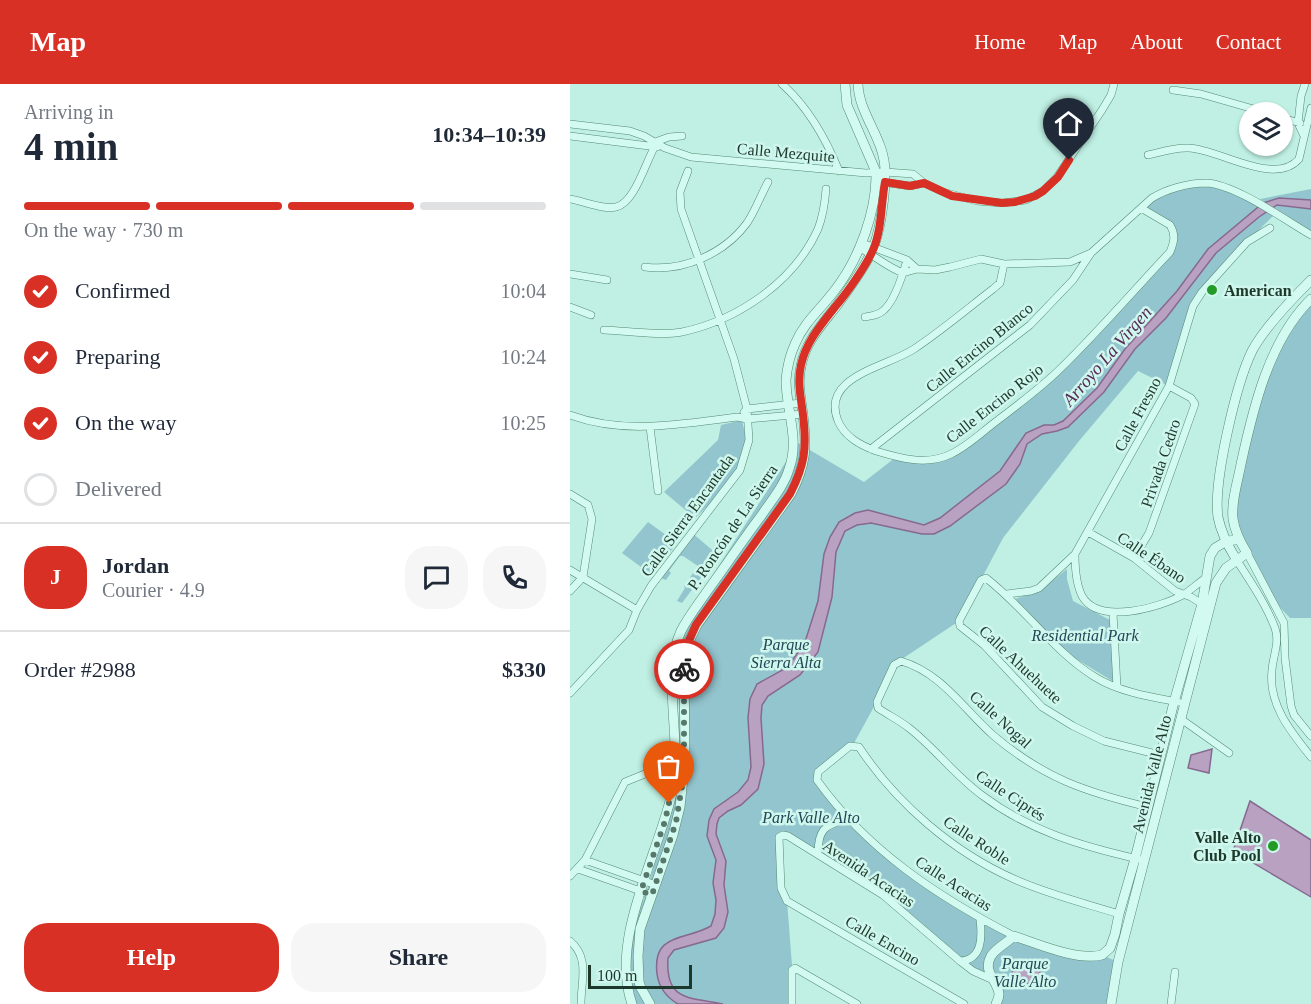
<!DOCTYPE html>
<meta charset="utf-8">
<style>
body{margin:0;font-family:"Times New Roman",serif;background:#f6f6f7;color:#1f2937;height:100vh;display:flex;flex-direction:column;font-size:22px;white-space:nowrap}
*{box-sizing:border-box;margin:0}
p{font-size:20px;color:#747a83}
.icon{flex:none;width:33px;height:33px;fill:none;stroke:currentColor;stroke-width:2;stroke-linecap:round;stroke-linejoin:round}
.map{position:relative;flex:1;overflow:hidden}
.sheet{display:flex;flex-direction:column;background:#fff;width:570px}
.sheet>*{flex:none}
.fabs{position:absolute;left:669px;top:18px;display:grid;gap:12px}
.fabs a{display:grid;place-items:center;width:54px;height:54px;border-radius:50%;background:#fff;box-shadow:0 2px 4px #0004;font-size:30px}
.scale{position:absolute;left:18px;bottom:15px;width:104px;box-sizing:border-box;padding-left:6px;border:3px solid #1c382a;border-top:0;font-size:16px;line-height:21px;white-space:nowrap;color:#1c382a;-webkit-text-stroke:4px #cff7ed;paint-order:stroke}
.pin{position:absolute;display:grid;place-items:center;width:51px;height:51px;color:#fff;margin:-62px -26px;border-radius:50% 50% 50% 0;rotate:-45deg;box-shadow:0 0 6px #0007}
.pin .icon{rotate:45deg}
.courier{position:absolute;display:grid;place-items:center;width:60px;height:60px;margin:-30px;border:4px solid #d93025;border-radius:50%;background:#fff;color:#222;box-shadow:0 2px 8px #0007}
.summary em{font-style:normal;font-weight:700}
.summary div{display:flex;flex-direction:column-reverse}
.summary{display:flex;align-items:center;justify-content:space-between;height:102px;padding:0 24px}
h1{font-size:39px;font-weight:700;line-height:45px}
.bar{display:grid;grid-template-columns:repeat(4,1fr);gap:9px 6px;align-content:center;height:72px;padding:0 24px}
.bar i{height:8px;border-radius:4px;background:#e0e1e3}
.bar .active{background:#d93025}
.bar p{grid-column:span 4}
.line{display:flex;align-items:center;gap:15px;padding:0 24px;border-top:2px solid #e0e1e3}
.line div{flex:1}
.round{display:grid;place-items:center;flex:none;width:63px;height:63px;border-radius:24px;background:#f6f6f7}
ol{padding:0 24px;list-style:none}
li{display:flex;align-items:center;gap:18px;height:66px}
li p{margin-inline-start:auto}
li .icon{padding:6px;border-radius:50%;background:#d93025;color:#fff;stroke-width:4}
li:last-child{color:#747a83}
li i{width:33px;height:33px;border:3px solid #e0e1e3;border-radius:50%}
.primary-button{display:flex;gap:12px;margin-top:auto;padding:12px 24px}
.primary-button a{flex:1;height:69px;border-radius:24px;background:#d93025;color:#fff;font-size:24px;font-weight:700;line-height:69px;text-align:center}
.primary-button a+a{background:#f6f6f7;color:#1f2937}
header{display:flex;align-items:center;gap:36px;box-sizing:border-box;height:84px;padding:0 30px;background:#d93025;color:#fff}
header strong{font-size:28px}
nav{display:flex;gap:33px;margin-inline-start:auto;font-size:21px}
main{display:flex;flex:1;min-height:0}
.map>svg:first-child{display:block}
.green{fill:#93c5ce}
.water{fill:#b9a2c1;stroke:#87698f;stroke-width:1.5}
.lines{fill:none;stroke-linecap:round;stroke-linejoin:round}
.minor-casing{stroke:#578973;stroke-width:8}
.tertiary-casing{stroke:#578973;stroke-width:10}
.minor{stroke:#d2faf0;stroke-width:7}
.tertiary{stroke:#d2faf0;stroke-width:9}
.done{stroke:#55786b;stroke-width:6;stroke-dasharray:0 10.8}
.route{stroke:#d93025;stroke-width:8}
.poi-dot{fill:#249b27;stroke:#cff7ed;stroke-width:2}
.labels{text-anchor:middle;stroke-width:5;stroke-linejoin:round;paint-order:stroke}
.street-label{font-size:16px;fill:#1c382a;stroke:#cff7ed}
.poi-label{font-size:16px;font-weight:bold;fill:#1c382a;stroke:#cff7ed;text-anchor:start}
.park-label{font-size:16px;font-style:italic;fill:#214655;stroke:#cff7ed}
.water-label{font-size:18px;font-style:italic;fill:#572a58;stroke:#cff7ed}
</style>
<header>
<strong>Map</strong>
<nav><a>Home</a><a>Map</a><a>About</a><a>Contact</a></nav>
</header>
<main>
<section class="sheet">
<div class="summary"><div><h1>4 min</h1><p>Arriving in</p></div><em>10:34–10:39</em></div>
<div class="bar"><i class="active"></i><i class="active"></i><i class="active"></i><i></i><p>On the way · 730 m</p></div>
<ol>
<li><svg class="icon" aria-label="check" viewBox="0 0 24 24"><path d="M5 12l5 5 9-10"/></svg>Confirmed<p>10:04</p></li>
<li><svg class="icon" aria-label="check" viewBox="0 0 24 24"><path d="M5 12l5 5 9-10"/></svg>Preparing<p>10:24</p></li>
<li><svg class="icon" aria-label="check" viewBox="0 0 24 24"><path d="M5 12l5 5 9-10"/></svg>On the way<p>10:25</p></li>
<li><i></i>Delivered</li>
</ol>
<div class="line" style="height:108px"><b class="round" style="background:#d93025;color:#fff">J</b><div><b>Jordan</b><p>Courier · 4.9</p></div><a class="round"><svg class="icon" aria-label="chat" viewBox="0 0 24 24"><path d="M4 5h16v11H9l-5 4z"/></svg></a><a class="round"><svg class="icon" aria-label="phone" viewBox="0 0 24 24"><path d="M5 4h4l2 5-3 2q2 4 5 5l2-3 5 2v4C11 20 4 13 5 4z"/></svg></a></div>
<div class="line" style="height:78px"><div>Order #2988</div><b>$330</b></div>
<div class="primary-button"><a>Help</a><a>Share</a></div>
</section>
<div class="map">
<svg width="741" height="920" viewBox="0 0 741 920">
<rect width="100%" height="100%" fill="#bff0e3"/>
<!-- green -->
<path class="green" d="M622,100L649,102L705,130L677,158L623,222L599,302L568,287L509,357L433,454L389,537L329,577L283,661L248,688L250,700L277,735L346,794L438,849L510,872L532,871L548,878L541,920H426C431,899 421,895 404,888L313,811L212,747L205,753L217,817L225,920H63L57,852L76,810L109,692L110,542L228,359L294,398L326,373L349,376L378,372L490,285L600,168L604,157L600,141L571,124L582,114Z
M741,105V147L690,115Z
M741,216V534H720L706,519L668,455L665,412L702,274Z
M172,336C173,343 177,353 177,360C174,389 145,415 125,434L94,408L148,356L151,341Z
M78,438L107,459L82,491L52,469Z
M121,448L148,471L112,519L107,517L115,504L114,502L128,482L113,472H110L99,487L101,489L96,496L88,493Z
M497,485V495L503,517L540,536L544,598L498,570L445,515L472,505Z"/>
<!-- water -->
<path class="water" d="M709,114L741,116V125L707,121L689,133L646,169L596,234L565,265L534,308L498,343L487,347L472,350L457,360L450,380L436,400L380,442L364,450H352L301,439L287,441L275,447L266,468L262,513L248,568L230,591L198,612L192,621L191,634L194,680L188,705L171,721L158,727L149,734L147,740L146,750L156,777L154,801L158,828L154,844L146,854L104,866L98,874C95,918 120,913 153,920H108C96,913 89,904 87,890C82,848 115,857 141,842L145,830L146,816L143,799L146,776L137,752L139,736L144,725L168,708L178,696L181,683L178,634L180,615L187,600L218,583L235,558L248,517L254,470L260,453L269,438L285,429L298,426L354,441L370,434L430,387L456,349L474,341H484L493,337L527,304L555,265L607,207L638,165L693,119Z
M642,665L639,689L618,684L621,671Z
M680,717L741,756V813L663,767Z
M450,877L470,884V890L467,898L459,900L441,890Z"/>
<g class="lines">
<!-- minor casing -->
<g class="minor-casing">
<path id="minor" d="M212,0C238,23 256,55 269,87
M603,6L631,10L694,28
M712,34L730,39
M0,40L60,47L74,52L95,64L121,73L296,89L315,88L343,90L354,99L373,108L407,117L432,119L456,116L473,107L487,93L532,26L541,11L544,0
M0,52L87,63
M734,52L728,39L731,12L735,0
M578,71C591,68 605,63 619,64C649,65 705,103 729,75L741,24
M312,98L340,102L354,99
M0,115C13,117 33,126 46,123C66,119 77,72 88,57L99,53L112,52
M292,159L337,176L347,185
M290,164C305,172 317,183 333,189L347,185L365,186L380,183L411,175L434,180L500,178L521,169
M434,180L430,199L423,205C397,225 371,247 344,265C317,283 250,292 268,337C275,353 290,361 306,367C329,374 357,382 381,370C398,362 413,347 428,336C450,319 472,303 491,284C529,247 564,206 600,168C604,158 606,151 600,141L571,124
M75,183C113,188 154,170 177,139C185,127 191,111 198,98
M0,190L37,196
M0,223L21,231
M295,233C302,232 309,231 314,226C324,217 333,190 337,176
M34,246C58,247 90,252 112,248C168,236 224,198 248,145C253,132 255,118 256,105
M174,328L177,325L231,319
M0,331C54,351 111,340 167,333L177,335L233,330
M80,343L88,407
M301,365L460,241L503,196L521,169L582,114C597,105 618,99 636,99C665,100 715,136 741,151
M0,410L18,421L22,435L13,493L0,507
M518,448L564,474L605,507L621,513L632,520
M677,469L714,539L715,574L721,622L724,631L741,652
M505,470C505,484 506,500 512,512C529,542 590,523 613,511C621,506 628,499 636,494
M564,474L579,449L625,320L621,314L599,302
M666,475C680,497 696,520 705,544C710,558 703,572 702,586C698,620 720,647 741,673
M0,486L67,526
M437,510L461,507L469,504L505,470L599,302L623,222L632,208L677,158L700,144
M543,529L547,603
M0,609L59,546L67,526L81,502L170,386L179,356L177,325L164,275L111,125L110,108L118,87
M611,635L659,669
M590,671L534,657L503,642L472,623L414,561L390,542L389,537L411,496L416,494C455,524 484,568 525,593C549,608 581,613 608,618
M248,770C248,746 254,741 277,735
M568,775C511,762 460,747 413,712C385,692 365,664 339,644C329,636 318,631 308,624L307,618L324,581L331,577C372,589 394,626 424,652C474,694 515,708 578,723
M15,776L86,801
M8,785L82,811
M0,792L15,776L55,698L87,685
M444,852C368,813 297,766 247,696L248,688L280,662L289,663C326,719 383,768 444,795C477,810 514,819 549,830
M0,857C20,874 11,897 11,920
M390,877C413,876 412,852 410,835
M222,920V886L225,884L287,920
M394,920L217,817L211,804L209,753L213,751L218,752L313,811L390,877L403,887L421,895
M601,920L605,888"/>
</g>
<!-- tertiary casing -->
<g class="tertiary-casing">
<path id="tertiary" d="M666,475C658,462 651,449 648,433C643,398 666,300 682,267C694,244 722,215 741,196
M532,871L540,864L545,850L549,830L565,775L604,618L632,520L640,472L645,464L655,458L668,455
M62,920C39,855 89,770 103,705C112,658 91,589 111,547C118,533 129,519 138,506C156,481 173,456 191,432C201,417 214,402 219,385C230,355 216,326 216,296C217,284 220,271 225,260C234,238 251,225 265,206C289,175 307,127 306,88L277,21L275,0
M80,920L71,904L69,898L68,872L70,845L103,751L110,723L115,675L114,579L117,561L127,541L221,410C236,381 237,364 233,331C231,314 227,299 231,282C236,256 253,240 268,220C278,206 299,178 304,162C311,142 315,112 315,90C316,55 289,32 288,0
M426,920C427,918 429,912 429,910C428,897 412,888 421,872C426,864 437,859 444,852C468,860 507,877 532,871
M541,920L548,878L646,499L656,484L677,469C670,458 665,448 663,435C661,417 668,397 671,380C683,325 699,256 741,215"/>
</g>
<!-- minor -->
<use href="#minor" class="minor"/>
<!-- tertiary -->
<use href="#tertiary" class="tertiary"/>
</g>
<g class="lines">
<!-- done -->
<path class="done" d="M99,719L95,737L71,807L82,811L106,738L114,690V585"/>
<!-- route -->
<path class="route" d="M114,585L117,561L126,541L220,410C235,381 237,364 233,331C231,313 227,299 231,281C236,258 251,241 265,223C277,209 296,182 303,166C312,145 311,120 315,98L340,102L354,99L382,112L432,119L445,118L465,112L473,107L488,93L499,76"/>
</g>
<!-- markers -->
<g class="poi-dot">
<circle cx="642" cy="206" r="6"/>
<circle cx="703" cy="762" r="6"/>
</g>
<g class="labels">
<!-- street labels -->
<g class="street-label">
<text transform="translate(216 68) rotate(5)" y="6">Calle Mezquite</text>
<text transform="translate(409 263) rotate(-39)" y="6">Calle Encino Blanco</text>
<text transform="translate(424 319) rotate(-38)" y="6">Calle Encino Rojo</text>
<text transform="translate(567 330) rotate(-62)" y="6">Calle Fresno</text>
<text transform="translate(590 379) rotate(-71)" y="6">Privada Cedro</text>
<text transform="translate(117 431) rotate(-54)" y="6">Calle Sierra Encantada</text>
<text transform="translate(162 443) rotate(-56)" y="6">P. Roncón de La Sierra</text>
<text transform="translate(582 473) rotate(34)" y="6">Calle Ébano</text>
<text transform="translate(451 580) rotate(43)" y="6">Calle Ahuehuete</text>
<text transform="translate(431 635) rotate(42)" y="6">Calle Nogal</text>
<text transform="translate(581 690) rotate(-76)" y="6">Avenida Valle Alto</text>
<text transform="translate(441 711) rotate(33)" y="6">Calle Ciprés</text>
<text transform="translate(407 756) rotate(33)" y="6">Calle Roble</text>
<text transform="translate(299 789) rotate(34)" y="6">Avenida Acacias</text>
<text transform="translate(384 799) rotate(33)" y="6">Calle Acacias</text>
<text transform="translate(313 856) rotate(30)" y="6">Calle Encino</text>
</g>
<!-- poi labels -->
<g class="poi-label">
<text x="654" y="212">American</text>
<text x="691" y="759" text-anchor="end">Valle Alto<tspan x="691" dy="18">Club Pool</tspan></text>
</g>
<!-- park labels -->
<g class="park-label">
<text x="515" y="557">Residential Park</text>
<text x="216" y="566">Parque<tspan x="216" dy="18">Sierra Alta</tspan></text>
<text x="241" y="739">Park Valle Alto</text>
<text x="455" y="885">Parque<tspan x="455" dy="18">Valle Alto</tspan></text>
</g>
<!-- water labels -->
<g class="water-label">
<text transform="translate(537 272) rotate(-49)" y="6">Arroyo La Virgen</text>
</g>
</g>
</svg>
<div class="fabs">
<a><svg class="icon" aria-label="layers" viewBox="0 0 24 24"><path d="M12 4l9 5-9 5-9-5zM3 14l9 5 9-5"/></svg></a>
</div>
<div class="scale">100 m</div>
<div class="pin" style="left:99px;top:719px;background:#ea580c"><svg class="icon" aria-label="bag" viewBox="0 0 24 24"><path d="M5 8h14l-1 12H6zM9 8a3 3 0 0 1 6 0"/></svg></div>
<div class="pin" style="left:499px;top:76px;background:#1f2937"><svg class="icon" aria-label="home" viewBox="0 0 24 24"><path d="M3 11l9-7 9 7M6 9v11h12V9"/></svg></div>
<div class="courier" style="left:114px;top:585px"><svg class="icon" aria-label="bike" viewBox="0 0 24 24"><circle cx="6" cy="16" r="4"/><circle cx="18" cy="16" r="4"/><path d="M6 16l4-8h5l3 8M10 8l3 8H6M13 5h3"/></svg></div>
</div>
</main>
